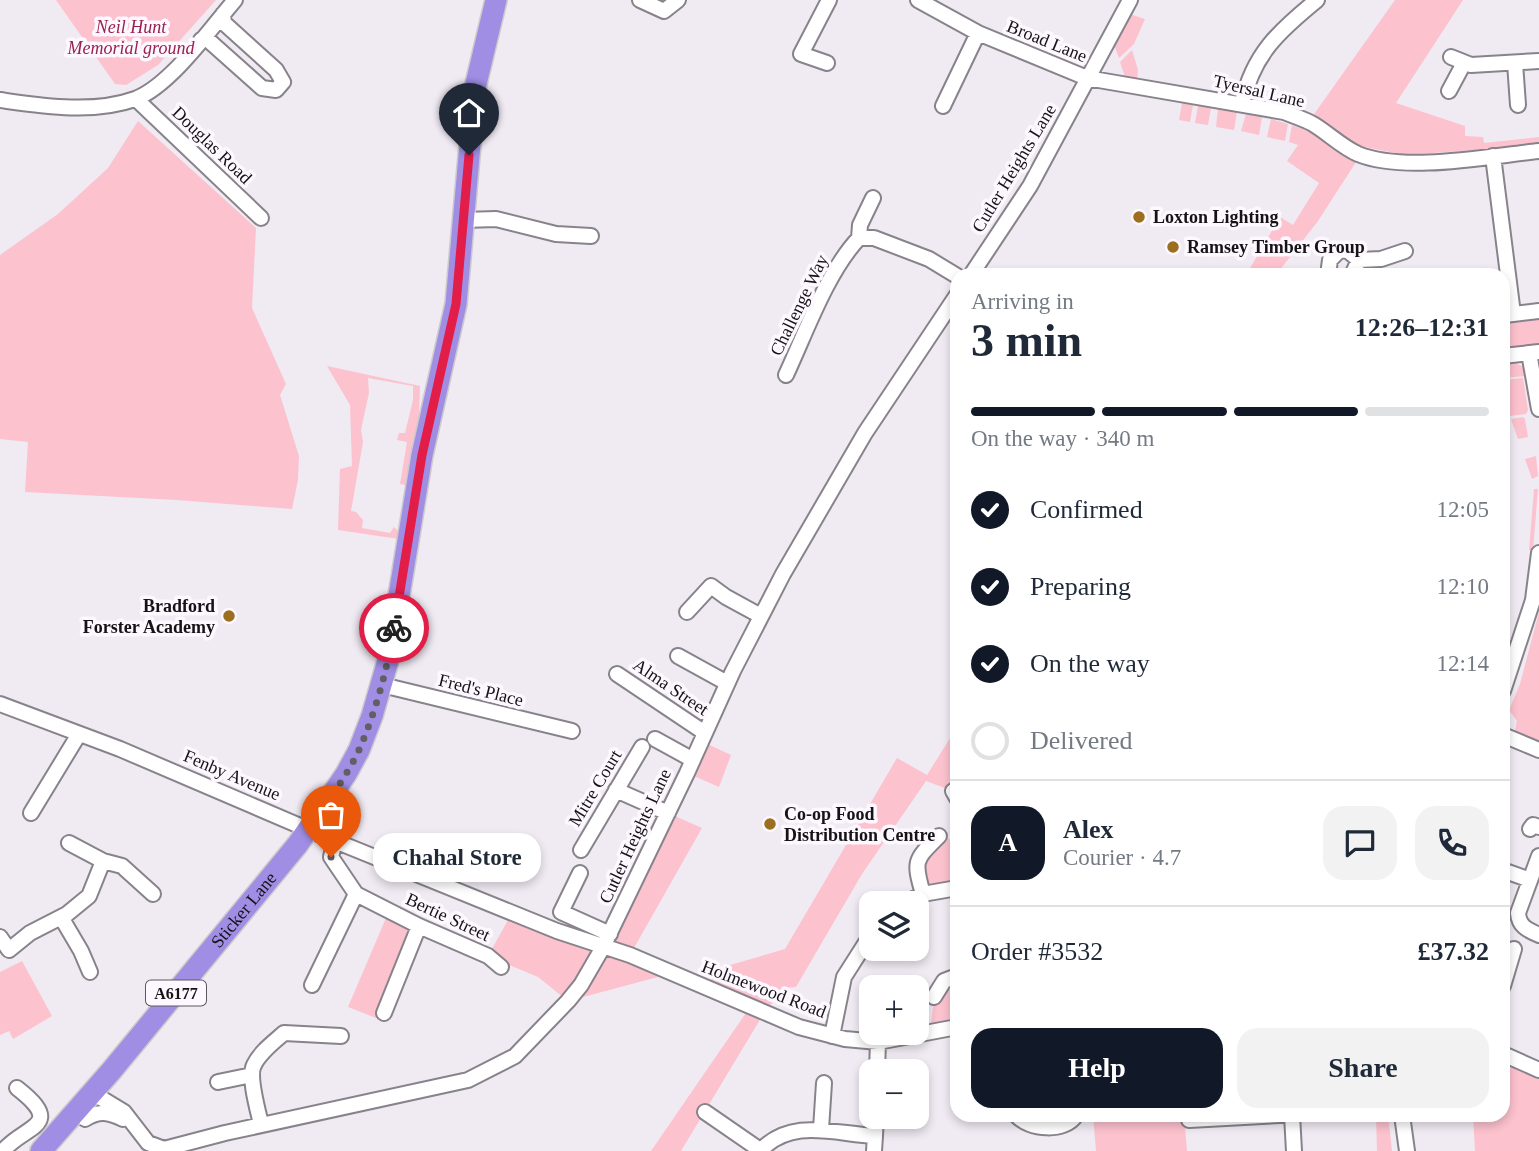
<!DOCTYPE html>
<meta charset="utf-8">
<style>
body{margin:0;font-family:Georgia,serif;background:#f2f2f3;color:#1f2937;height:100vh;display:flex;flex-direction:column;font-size:26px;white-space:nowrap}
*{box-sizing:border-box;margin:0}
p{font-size:23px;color:#747a83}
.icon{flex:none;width:38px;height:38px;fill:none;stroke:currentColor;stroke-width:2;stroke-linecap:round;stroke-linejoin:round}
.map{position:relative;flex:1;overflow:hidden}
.details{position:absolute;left:950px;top:268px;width:560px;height:854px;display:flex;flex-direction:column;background:#fff;border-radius:21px;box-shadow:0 4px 10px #0003}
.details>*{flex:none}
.controls{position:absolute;left:859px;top:891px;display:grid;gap:14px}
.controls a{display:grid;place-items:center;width:70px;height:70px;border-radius:14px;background:#fff;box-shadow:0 4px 10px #0003;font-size:35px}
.pin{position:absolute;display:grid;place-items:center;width:60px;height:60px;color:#fff;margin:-72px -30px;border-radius:50% 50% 50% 0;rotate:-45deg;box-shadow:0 0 7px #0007}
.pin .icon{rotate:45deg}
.courier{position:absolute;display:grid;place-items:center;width:70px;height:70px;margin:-35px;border:5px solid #e11d48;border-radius:50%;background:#fff;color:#222;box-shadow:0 2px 9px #0007}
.bubble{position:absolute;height:49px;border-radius:21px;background:#fff;box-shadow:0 4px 10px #0003;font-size:23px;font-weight:800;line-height:49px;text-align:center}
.overview em{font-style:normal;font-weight:800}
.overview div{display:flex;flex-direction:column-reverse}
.overview{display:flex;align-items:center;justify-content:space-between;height:119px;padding:0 21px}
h1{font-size:46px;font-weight:800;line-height:52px}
.bar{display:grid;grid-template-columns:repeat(4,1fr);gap:10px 7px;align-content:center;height:84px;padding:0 21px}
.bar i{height:9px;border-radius:5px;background:#e0e1e3}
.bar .current{background:#111827}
.bar p{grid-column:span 4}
.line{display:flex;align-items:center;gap:18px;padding:0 21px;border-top:2px solid #e0e1e3}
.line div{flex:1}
.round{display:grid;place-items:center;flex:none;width:74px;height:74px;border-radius:21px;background:#f2f2f3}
ol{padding:0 21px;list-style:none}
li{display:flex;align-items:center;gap:21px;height:77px}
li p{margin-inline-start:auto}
li .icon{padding:7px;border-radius:50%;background:#111827;color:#fff;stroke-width:4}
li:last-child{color:#747a83}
li i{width:38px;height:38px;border:4px solid #e0e1e3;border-radius:50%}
.action{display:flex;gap:14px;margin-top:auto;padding:14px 21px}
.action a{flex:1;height:80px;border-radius:21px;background:#111827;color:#fff;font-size:28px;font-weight:800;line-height:80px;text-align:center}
.action a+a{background:#f2f2f3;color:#1f2937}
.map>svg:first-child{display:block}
.green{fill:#fcc2ce}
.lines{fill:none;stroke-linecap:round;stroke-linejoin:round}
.minor-casing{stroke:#88838b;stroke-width:18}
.highway-casing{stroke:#cccbcc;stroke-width:24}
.minor{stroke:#fff;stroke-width:14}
.highway{stroke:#9f8ee4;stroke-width:21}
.done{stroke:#625e63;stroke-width:7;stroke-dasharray:0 12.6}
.route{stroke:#e11d48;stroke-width:9}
.poi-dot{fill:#9b6f1f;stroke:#fdf8ff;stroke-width:2.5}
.labels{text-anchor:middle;stroke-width:7;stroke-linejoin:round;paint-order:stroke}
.shield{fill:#fdf8ff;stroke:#5b585c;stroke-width:2}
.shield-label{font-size:16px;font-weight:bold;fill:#151316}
.park-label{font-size:18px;font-style:italic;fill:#98224c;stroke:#fdf8ff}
.street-label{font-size:18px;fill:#151316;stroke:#fdf8ff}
.poi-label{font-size:18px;font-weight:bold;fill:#151316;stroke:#fdf8ff;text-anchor:start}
</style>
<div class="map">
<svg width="1539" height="1151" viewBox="0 0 1539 1151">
<rect width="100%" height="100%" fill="#f0eaf3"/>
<!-- green -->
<path class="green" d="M56,0H216L158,65L126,85L115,84Z
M1395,0H1463L1396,103L1465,126V136L1483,137L1484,143L1539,137V145L1406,155L1354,145L1312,117Z
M1130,14L1145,19L1134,44L1119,58L1114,45Z
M1132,50L1138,70L1137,80L1125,77L1120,62Z
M1182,103L1193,105L1190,122L1179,120Z
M1198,106L1211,108L1208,125L1195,123Z
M1218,109L1237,112L1234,130L1216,127Z
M1246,114L1262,117L1259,135L1241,131Z
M1271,119L1288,124L1285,141L1267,137Z
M138,121L256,228L252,308L286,384L280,395L299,456L298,480L292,509L177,500L25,492L28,442L0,439V255L58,214L108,168Z
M1292,125L1308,131L1356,162L1318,221L1276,275H1246L1280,217L1293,225L1319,183L1287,161L1298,145L1289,142Z
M1539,316V346L1503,351V320Z
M1512,362L1522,366L1526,376L1503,378V363Z
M327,366L420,386L419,416L405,485L400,484L407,442L397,440L399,433H405L413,400V386L368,378L369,393L361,430L363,442L351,511L356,512L363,520L362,528L390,533L394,527L398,531L399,539L338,530L340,469L352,466L350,405Z
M1523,378L1528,410L1526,414L1510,416L1503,396V380Z
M1523,417L1525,419L1528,437L1518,439L1511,419Z
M1536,456L1538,476L1532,479L1525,459Z
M1534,489H1538L1533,550H1529Z
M1539,612V742L1515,731L1517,721L1509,710L1520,684Z
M957,727V798L953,791L926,781L862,874L796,987L784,988L764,1013L681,1151H651L750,1007L705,988L720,968L785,949L897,758L927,775Z
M701,741L731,755L719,787L687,773Z
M668,813L702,828L630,955L673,973L568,1001L538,977L488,956L512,913L603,946Z
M939,836L957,841V888L923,894L918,857Z
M389,911L419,926L381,1020L348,1007Z
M22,961L52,1016L13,1039L9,1031L0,1035V972Z
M957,976V1027L930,1033L934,997Z
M1503,1063L1539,1077V1151H1475L1473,1115H1503Z
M1093,1115H1184L1187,1151H1096Z
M1376,1115H1388L1392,1151H1377Z"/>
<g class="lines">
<!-- minor casing -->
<g class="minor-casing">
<path id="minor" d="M640,0L664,11L678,0
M918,0L978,33L1087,78L1284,112C1294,116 1304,119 1313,124C1328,133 1342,147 1358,154C1405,173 1489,156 1539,151
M201,40L207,39L262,88L276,90L283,82L276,70L224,23L223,14
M1451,57L1471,65L1539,61
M827,63L801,54L829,0
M1515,63L1518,105
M1449,91L1464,63
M136,99L261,218
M0,100C43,106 93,114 135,99C170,86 211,28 235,0
M1242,104C1253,54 1279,31 1317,0
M943,106L978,33
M1493,156L1513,314
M464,220L496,219L556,234L591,236
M859,238L860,225L873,198
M971,275L1030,186L1130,0
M1328,275L1330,260L1339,251L1347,250L1359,260
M1352,275L1359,260L1381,259L1405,251
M1505,315L1539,311
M1529,353L1539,409
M1503,356L1539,352
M786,375C806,332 827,272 859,238H874L929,259L957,276
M687,612L711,586L726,597L761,616
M678,656L727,683
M617,674L705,733
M382,685L572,731
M1503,691L1533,600L1539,553
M0,704L120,749L335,841L557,931L630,955L799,1027L845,1039L878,1042L957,1027
M1503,735L1539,750
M655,739L693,760
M616,790L668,813
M953,791L957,798
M31,813L79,734
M1530,829L1533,825L1539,827
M335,841L331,857L356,894L419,926L488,956L501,967
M581,850L642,747
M1539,856L1518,913C1519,927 1528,930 1539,935
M103,861L122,866L153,894
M1508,872L1530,880
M580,873L561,912L610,934
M923,894C913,860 915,860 939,836
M906,903L923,894L957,888
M61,917L81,951L90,972
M0,937L9,950L30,933L67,914L89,896L103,861L69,843
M312,985L356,894
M1503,986L1514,949
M934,997L944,981L957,976
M384,1013L419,926
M832,1036L844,977L872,933
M1503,1054L1539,1070
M877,1071L878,1042
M218,1082L252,1075
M91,1092L124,1112L148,1143L164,1149L225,1133L468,1080L515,1056L568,1001L581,985L603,947L687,773L733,671L783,574L865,433L957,295
M705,1112L760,1150
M1016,1115C1029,1130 1065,1133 1076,1115
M1188,1115L1189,1120L1280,1115
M1292,1115L1294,1151
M1402,1115L1407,1151
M85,1119C99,1110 109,1112 123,1119
M261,1124C258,1111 248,1076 254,1065C260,1052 274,1042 284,1033L341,1036
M821,1129L824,1083
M3,1151C24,1125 67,1127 17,1088
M760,1151C792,1117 834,1134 875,1136L876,1116
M874,1151L875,1136"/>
</g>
<!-- highway casing -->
<g class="highway-casing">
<g id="highway">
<path id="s1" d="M41,1151L112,1070L298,844L346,774L359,750L372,716L389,657L422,455L456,304L475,88L496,0"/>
</g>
</g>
<!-- minor -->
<use href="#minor" class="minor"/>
<!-- highway -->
<use href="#highway" class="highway"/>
</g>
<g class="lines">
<!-- done -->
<path class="done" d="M331,857L335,841L309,829C326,803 346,778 359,750C376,711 387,670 394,628"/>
<!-- route -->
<path class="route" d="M394,628L422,455L456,304L469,155"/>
</g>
<!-- markers -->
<g class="poi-dot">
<circle cx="1139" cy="217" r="7"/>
<circle cx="1173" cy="247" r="7"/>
<circle cx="229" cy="616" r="7"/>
<circle cx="770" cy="824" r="7"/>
</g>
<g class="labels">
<!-- shield labels -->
<rect class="shield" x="146" y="980.5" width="60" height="25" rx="5"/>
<g class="shield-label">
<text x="176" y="999">A6177</text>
</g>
<!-- park labels -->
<g class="park-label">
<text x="131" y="33">Neil Hunt<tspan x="131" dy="21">Memorial ground</tspan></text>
</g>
<!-- street labels -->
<g class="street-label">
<text transform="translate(1047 41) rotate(22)" y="6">Broad Lane</text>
<text transform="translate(1259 91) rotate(13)" y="6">Tyersal Lane</text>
<text transform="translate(212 145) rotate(44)" y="6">Douglas Road</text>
<text transform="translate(1014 168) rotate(-59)" y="6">Cutler Heights Lane</text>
<text transform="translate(799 305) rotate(-64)" y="6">Challenge Way</text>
<text transform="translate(671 687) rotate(34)" y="6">Alma Street</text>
<text transform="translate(481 690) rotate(14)" y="6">Fred's Place</text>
<text transform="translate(232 775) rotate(23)" y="6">Fenby Avenue</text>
<text transform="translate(595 788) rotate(-59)" y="6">Mitre Court</text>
<text transform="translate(635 836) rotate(-65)" y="6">Cutler Heights Lane</text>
<text dy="6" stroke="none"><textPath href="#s1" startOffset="315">Sticker Lane</textPath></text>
<text transform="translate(448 917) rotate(25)" y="6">Bertie Street</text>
<text transform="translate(764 989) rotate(21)" y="6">Holmewood Road</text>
</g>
<!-- poi labels -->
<g class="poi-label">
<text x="1153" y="223">Loxton Lighting</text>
<text x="1187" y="253">Ramsey Timber Group</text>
<text x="215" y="612" text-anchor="end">Bradford<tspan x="215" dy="21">Forster Academy</tspan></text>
<text x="784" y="820">Co-op Food<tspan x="784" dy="21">Distribution Centre</tspan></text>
</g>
</g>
</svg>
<div class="controls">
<a><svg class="icon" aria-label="layers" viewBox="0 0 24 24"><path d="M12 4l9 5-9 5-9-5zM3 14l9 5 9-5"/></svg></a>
<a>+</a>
<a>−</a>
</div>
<div class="pin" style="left:331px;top:857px;background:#ea580c"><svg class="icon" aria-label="bag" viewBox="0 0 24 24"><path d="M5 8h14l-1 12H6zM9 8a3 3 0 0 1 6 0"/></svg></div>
<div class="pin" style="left:469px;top:155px;background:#1f2937"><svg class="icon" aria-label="home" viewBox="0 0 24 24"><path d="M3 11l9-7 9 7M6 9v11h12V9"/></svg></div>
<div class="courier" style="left:394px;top:628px"><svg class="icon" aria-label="bike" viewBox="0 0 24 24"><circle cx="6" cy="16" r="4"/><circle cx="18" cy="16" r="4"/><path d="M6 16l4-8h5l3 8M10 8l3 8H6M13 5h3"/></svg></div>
<div class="bubble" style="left:373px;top:833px;width:168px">Chahal Store</div>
<section class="details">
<div class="overview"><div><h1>3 min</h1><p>Arriving in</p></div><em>12:26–12:31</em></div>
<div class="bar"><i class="current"></i><i class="current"></i><i class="current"></i><i></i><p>On the way · 340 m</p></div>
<ol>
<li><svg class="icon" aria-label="check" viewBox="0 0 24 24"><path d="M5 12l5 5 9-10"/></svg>Confirmed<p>12:05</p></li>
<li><svg class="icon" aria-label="check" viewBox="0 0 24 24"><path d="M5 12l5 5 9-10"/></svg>Preparing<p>12:10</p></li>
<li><svg class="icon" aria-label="check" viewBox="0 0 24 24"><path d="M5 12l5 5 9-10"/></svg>On the way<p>12:14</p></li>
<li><i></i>Delivered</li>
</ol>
<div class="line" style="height:126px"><b class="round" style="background:#111827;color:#fff">A</b><div><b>Alex</b><p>Courier · 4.7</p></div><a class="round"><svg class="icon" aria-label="chat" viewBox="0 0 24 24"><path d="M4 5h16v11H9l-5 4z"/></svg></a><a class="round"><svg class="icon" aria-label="phone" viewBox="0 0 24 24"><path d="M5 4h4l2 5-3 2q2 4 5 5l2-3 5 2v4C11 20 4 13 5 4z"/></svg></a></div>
<div class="line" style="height:91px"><div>Order #3532</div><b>£37.32</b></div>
<div class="action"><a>Help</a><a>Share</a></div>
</section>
</div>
